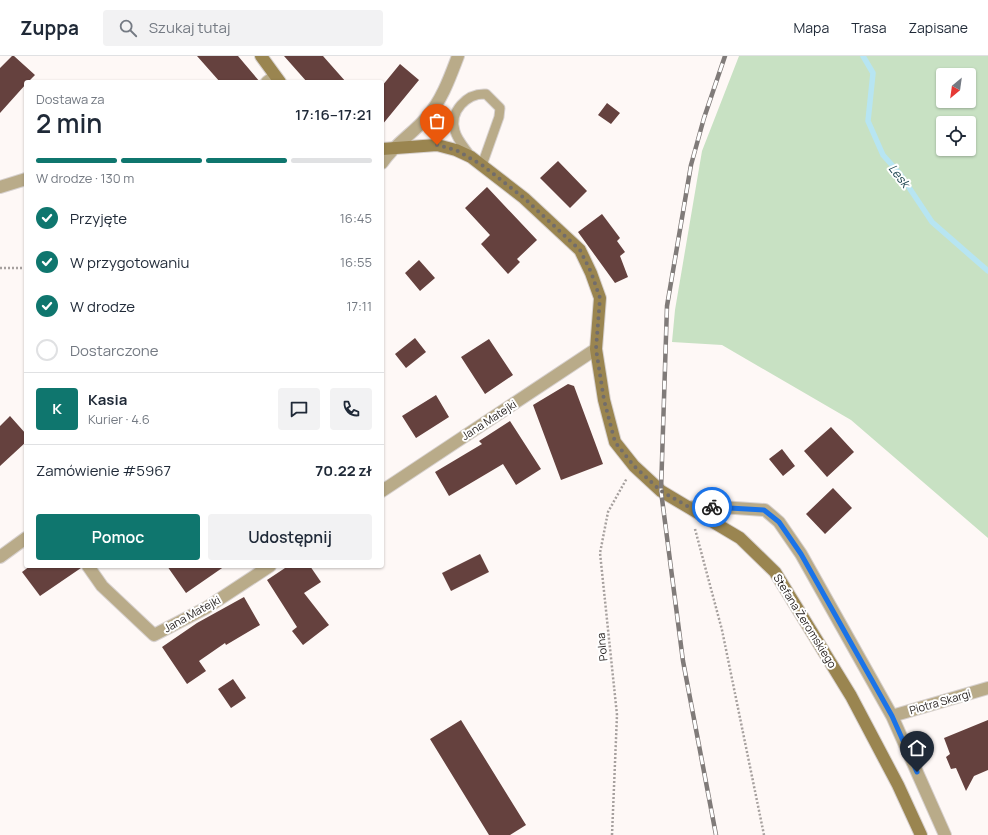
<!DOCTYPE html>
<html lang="pl">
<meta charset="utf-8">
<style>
body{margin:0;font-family:Manrope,sans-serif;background:#f2f2f3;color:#1f2937;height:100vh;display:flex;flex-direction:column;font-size:15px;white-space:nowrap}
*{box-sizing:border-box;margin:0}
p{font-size:13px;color:#747a83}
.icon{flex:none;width:22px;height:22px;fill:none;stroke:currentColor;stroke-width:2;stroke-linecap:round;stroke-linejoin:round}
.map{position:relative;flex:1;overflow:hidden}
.drawer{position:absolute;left:24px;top:24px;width:360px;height:488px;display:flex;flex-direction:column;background:#fff;border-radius:4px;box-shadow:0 1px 3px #0004}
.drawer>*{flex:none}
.needle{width:26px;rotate:209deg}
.tools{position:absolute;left:936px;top:12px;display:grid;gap:8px}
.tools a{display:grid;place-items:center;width:40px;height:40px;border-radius:4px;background:#fff;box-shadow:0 1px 3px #0004;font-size:20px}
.pin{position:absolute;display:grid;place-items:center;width:34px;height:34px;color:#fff;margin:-41px -17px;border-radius:50% 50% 50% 0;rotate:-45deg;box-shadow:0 0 4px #0007}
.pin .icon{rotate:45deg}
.courier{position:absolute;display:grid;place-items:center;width:40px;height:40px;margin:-20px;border:3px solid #1a73e8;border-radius:50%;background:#fff;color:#222;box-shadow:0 1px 5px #0007}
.summary em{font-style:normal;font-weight:600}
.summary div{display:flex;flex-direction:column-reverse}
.summary{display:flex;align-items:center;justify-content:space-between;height:68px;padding:0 12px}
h1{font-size:26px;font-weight:600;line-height:30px}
.bar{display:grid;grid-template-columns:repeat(4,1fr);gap:6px 4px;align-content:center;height:48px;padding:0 12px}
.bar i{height:5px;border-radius:3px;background:#e0e1e3}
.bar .selected{background:#0f766e}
.bar p{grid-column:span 4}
.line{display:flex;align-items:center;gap:10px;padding:0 12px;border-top:1px solid #e0e1e3}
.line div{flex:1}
.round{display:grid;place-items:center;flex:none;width:42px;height:42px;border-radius:4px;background:#f2f2f3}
ol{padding:0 12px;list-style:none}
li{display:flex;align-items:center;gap:12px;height:44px}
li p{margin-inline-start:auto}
li .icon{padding:4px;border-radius:50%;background:#0f766e;color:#fff;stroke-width:4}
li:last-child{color:#747a83}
li i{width:22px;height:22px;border:2px solid #e0e1e3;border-radius:50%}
.cta{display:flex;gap:8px;margin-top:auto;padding:8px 12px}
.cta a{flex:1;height:46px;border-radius:4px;background:#0f766e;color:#fff;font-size:16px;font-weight:600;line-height:46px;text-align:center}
.cta a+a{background:#f2f2f3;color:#1f2937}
header{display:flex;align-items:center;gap:24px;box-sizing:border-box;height:56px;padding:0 20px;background:#fff;border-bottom:1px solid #e0e1e3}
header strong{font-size:19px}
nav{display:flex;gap:22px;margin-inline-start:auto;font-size:14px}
.search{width:280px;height:36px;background:#f2f2f3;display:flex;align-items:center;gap:10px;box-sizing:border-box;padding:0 14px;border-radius:4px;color:#747a83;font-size:15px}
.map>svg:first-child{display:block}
.green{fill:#c8e1c3;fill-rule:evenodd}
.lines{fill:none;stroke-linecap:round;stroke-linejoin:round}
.stream{stroke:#b7e5f2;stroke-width:5.5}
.building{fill:#65413e}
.lane-casing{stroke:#d7d1cf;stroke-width:11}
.street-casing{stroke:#d7d1cf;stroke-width:14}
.secondary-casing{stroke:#d7d1cf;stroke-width:14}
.path{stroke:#a6a09e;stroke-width:2.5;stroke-dasharray:2 2;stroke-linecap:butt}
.lane{stroke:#b9ab89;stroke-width:9}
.street{stroke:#b9ab89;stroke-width:12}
.secondary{stroke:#9a8550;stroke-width:12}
.rail-casing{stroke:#807b79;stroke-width:4.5}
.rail{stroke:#fff;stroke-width:3;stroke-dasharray:9;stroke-linecap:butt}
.done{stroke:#726d6b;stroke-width:4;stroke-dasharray:0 7.2}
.route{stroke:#1a73e8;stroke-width:5}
.labels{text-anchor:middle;stroke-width:4;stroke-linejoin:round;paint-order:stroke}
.street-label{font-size:11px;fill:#272220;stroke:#fff}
.water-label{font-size:12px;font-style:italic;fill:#133c47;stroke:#fff}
</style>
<header>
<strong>Zuppa</strong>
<div class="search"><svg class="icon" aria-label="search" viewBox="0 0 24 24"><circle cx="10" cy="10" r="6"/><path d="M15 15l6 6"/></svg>Szukaj tutaj</div>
<nav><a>Mapa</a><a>Trasa</a><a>Zapisane</a></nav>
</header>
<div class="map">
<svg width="988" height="779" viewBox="0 0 988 779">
<rect width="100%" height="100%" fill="#fef8f6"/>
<!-- green -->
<path class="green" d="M739,0H988V482L851,364L722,289L672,286L675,254L702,95ZM943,19H969V45H943ZM943,67H969V93H943Z"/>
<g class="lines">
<!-- stream -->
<path class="stream" d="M863,0L873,17L868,65L883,99L900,118L932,166L988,215"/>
</g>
<!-- building -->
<path class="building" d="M12,0H14L35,19L28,26H26V28L0,57V12Z
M197,0H238L260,26H220Z
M284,0H323L346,26H307Z
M400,8L419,24L382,69V30Z
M607,47L620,57L611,68L598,59Z
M558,105L587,135L570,152L540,122Z
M487,131L537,184L517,203L520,206L508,218L481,188L490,179L465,152Z
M602,158L620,182L617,185L625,196L620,200L628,221L615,227L578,176Z
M419,204L435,222L420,235L405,217Z
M415,282L426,296L406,312L395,298Z
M489,283L513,319L485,338L461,301Z
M568,328L574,330L603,408L561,424L533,349Z
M436,339L449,361L416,382L402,360Z
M10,360L26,378V386L0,410V370Z
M510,365L541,413L516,429L503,408L449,440L435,416L482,388L479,385Z
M831,371L854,396L827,421L804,395Z
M782,393L795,410L783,420L769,403Z
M833,432L852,452L825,478L806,458Z
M480,498L489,516L451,535L442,517Z
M30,510H81V512L40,540L22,516Z
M167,510H225L186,537Z
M288,510H310L321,526L304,537L329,569L303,589L292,575L297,571L267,524Z
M244,541L260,569L226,589L225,587L199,605L206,615L187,628L162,591L197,567Z
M233,623L246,642L231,652L218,633Z
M461,664L526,769L510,779H489L430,683Z
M988,664V714L974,720L966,735L956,712L951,713L946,701L950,698L944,682Z"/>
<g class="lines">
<!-- lane casing -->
<g class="lane-casing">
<path id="lane" d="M471,101C466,93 457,84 455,75C449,55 467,37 486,38L500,52L499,61L482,109"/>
</g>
<!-- street casing -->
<g class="street-casing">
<path id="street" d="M267,26L275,20
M382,107C395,87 413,78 427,61C442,44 450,21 458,0
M0,131L26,123
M382,435L596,293
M689,451H721L765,454L779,466L801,498L892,660L945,779
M0,501L26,482
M88,510L102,530L154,579L206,552L270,510
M892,660L988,632"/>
</g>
<!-- secondary casing -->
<g class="secondary-casing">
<path id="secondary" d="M261,0L280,26
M382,93L437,89L456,94L471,101L524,142L580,194L591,217L600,242L596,293L604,344L615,386L634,410L661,435L740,482L775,516L851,640L898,729L921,779"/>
</g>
<!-- path -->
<path class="path" d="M0,212H26
M695,473L722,574L764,779
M612,779L617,659L600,497L608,456L627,422"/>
<!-- lane -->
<use href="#lane" class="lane"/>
<!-- street -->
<use href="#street" class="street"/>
<!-- secondary -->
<use href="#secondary" class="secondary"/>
<!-- rail casing -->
<g class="rail-casing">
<path id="rail" d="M716,779L683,605L661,435L667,250L691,109L704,62L725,0"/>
</g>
<!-- rail -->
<use href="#rail" class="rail"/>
</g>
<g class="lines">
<!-- done -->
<path class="done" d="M437,89L456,94L482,109L524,142L580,194L591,216L600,242L596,293L604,344L615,386L634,410L661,435L689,451H712"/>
<!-- route -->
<path class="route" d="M712,451L764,454L779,466L801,498L892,660L917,716"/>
</g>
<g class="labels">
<!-- street labels -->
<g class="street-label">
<text transform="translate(489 364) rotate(-33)" y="4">Jana Matejki</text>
<text transform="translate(192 558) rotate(-29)" y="4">Jana Matejki</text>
<text transform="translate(805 565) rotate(58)" y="4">Stefana Żeromskiego</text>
<text transform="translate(602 591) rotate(-96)" y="4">Polna</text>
<text transform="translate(940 646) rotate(-16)" y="4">Piotra Skargi</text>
</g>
<!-- water labels -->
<g class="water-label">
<text transform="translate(899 120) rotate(52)" y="4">Lesk</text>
</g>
</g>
</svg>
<div class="tools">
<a><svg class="needle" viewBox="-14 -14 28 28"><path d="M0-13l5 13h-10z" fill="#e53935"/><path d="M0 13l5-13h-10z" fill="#747a83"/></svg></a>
<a><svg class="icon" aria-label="locate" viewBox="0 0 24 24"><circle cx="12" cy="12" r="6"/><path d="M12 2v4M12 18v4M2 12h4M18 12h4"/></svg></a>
</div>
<div class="pin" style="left:437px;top:89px;background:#ea580c"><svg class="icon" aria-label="bag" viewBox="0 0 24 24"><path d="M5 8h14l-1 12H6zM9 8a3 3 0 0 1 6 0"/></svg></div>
<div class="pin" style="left:917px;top:716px;background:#1f2937"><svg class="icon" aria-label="home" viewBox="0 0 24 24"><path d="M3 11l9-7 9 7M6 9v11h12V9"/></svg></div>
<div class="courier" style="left:712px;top:451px"><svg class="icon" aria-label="bike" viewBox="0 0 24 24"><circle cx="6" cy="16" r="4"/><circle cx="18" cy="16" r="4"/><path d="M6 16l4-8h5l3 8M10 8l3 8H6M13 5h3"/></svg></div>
<section class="drawer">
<div class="summary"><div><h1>2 min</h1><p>Dostawa za</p></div><em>17:16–17:21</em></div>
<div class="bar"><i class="selected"></i><i class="selected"></i><i class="selected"></i><i></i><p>W drodze · 130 m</p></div>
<ol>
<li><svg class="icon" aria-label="check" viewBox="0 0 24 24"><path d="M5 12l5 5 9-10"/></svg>Przyjęte<p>16:45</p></li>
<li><svg class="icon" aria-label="check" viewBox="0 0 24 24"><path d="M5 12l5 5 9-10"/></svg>W przygotowaniu<p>16:55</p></li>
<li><svg class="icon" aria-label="check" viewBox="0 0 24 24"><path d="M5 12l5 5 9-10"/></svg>W drodze<p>17:11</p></li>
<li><i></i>Dostarczone</li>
</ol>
<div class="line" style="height:72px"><b class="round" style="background:#0f766e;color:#fff">K</b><div><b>Kasia</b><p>Kurier · 4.6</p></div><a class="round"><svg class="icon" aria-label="chat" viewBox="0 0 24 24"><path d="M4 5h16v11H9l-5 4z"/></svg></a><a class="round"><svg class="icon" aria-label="phone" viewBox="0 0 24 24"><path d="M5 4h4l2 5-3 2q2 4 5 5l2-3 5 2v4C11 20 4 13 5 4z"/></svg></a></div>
<div class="line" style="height:52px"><div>Zamówienie #5967</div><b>70.22 zł</b></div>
<div class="cta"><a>Pomoc</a><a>Udostępnij</a></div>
</section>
</div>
